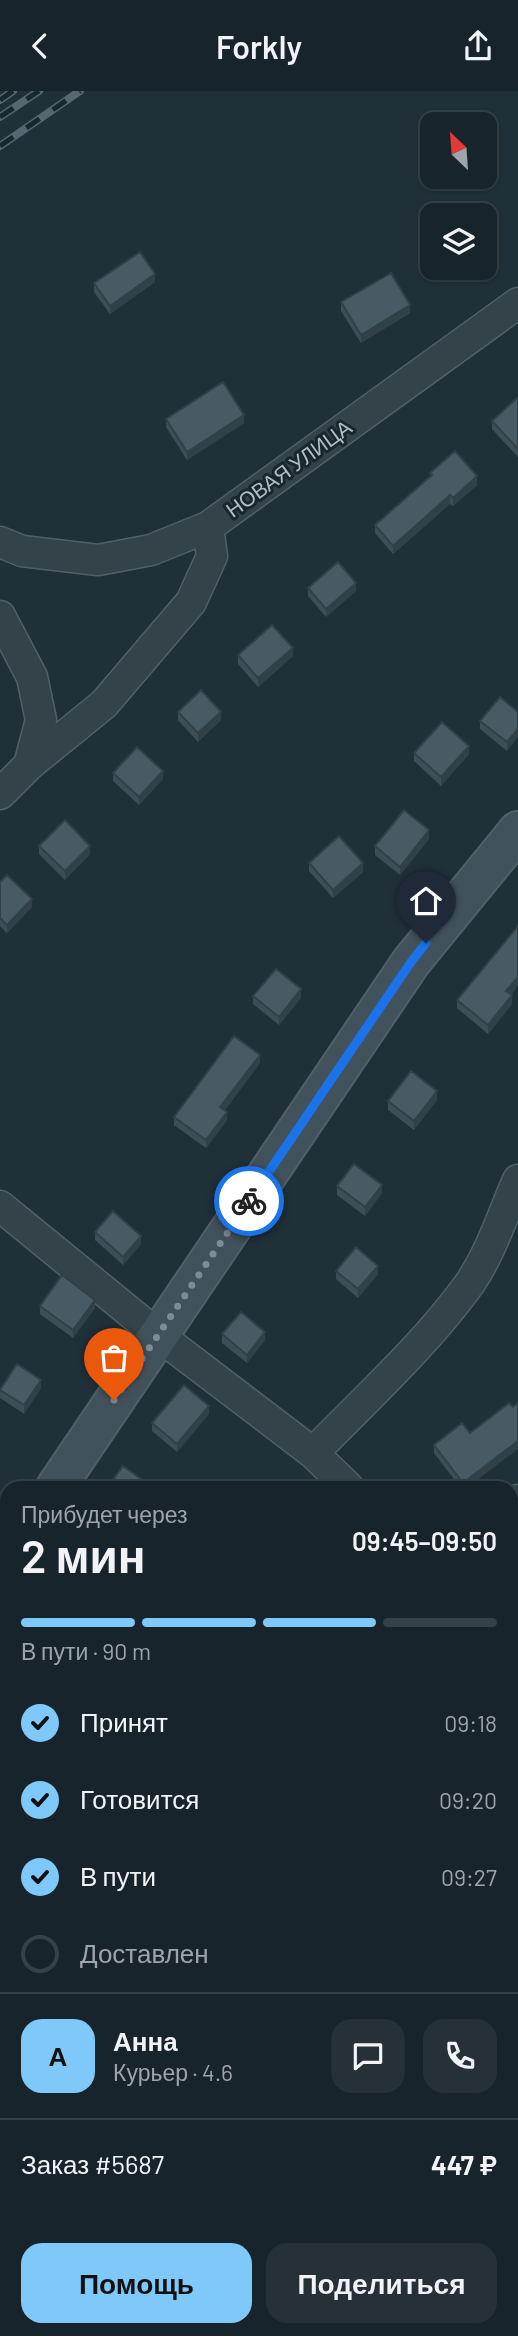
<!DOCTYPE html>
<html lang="ru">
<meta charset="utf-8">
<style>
body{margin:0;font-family:Barlow,sans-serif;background:#253037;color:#f1f3f6;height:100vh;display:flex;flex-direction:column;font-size:26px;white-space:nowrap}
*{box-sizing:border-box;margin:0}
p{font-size:23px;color:#9fa4a9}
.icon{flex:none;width:38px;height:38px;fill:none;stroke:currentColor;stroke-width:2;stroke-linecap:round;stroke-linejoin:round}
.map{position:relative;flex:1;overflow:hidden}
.drawer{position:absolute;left:0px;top:1390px;width:518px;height:856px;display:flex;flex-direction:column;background:#18242b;border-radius:21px 21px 0 0;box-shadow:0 2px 5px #0004,0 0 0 2px #364147}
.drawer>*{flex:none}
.needle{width:46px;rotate:335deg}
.controls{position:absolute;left:420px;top:21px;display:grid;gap:14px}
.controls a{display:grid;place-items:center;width:77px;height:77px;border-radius:14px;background:#18242b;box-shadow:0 2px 5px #0004,0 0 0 2px #364147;font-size:35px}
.pin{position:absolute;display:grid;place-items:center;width:60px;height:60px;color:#fff;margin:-72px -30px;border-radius:50% 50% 50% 0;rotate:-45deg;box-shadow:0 0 7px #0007}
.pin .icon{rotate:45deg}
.courier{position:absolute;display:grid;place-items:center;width:70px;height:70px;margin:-35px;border:5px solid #1a73e8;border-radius:50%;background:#fff;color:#222;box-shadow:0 2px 9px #0007}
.head em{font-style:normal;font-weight:600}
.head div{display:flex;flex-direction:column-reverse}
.head{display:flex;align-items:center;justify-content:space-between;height:119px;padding:0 21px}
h1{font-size:46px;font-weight:600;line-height:52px}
.bar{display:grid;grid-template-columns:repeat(4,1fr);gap:10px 7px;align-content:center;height:84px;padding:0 21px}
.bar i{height:9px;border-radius:5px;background:#364147}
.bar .selected{background:#7fc9fa}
.bar p{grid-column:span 4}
.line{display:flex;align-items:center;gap:18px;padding:0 21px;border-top:2px solid #364147}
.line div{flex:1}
.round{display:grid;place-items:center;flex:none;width:74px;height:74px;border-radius:21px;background:#253037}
ol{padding:0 21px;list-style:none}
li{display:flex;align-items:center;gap:21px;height:77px}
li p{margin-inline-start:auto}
li .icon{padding:7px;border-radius:50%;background:#7fc9fa;color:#111;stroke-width:4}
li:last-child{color:#9fa4a9}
li i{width:38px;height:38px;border:4px solid #364147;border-radius:50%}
.cta{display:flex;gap:14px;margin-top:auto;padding:14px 21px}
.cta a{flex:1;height:80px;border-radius:21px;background:#7fc9fa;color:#111;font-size:28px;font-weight:600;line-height:80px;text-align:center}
.cta a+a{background:#253037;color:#f1f3f6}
header{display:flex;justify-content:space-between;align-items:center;height:91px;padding:0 21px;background:#18242b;font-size:32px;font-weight:600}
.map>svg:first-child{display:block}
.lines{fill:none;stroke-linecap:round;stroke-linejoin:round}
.street-casing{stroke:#525f67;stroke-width:33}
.secondary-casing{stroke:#525f67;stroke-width:42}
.street{stroke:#34424a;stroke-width:30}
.secondary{stroke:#42525d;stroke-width:38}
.rail-casing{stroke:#566771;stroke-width:8}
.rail{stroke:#1a262e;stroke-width:5;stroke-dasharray:16;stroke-linecap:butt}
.wall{fill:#3e4e57}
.shaded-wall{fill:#324047}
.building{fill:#485b65;stroke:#324047;stroke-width:2}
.done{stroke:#7d8c95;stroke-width:7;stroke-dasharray:0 12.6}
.route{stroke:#1a73e8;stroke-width:9}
.labels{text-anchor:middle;stroke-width:6;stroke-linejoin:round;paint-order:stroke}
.street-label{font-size:21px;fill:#afbdc6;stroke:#1a262e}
</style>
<header><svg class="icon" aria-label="back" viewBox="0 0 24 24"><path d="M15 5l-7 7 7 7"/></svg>Forkly<svg class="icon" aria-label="share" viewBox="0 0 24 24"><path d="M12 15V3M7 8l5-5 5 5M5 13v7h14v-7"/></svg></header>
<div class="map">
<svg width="518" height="2245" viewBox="0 0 518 2245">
<rect width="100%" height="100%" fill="#203039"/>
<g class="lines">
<!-- street casing -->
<g class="street-casing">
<path id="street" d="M0,451L22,460L98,469L151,459L208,436
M0,525L32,586L41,629L29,674
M0,703L29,674L104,613L191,511L212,465L208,436L518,212
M0,1115L158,1244L313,1362L348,1396
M313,1362C365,1309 427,1252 470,1192C491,1161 503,1123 518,1089
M511,1415L518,1409
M511,1565L518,1572
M511,1820L518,1814
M0,1823L7,1816
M14,2245L20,2238"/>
</g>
<!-- secondary casing -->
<g class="secondary-casing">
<path id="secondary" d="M56,1396L411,871L518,740
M0,1482L7,1471"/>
</g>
<!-- street -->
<use href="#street" class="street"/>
<!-- secondary -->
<use href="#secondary" class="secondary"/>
<!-- rail casing -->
<g class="rail-casing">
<path id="rail" d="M0,9L13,0
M0,26L39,0
M0,55L80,0"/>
</g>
<!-- rail -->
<use href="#rail" class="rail"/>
</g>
<!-- wall -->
<path class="wall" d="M155,191L110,223L94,201V192Z
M341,211L410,222L361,252L341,220Z
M518,308V366L492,338V330Z
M166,328L244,332L187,369L166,336Z
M430,382L477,394L453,415L450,413L393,463L375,442V434L430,386Z
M308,497L356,500L326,526L308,505Z
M238,564L293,565L258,596L238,573Z
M178,621L221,629L198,651L178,629Z
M518,621L507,660L480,638V630Z
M414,662L469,663L441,695L414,670Z
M113,682L163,688L139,714L113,690Z
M429,748L400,784L375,764V755Z
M39,755L90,763L65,789L39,763Z
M309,772L363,781L333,807L309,780Z
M0,791L32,816L7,842L0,835Z
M518,894L511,904L512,913L488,943L457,917V909Z
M253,905L301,907L279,934L253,913Z
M260,972L225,1019L227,1029L206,1057L174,1034V1026Z
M437,1009L414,1039L388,1019V1010Z
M337,1095L382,1102L365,1125L337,1104Z
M95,1141L141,1153L123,1174L95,1149Z
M336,1180L378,1183L358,1207L336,1188Z
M40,1215L95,1217L73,1247L40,1223Z
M222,1243L265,1249L247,1272L222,1252Z
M41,1297L24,1323L0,1307V1299Z
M209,1323L177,1361L152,1340V1332Z
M434,1354L468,1396H460L434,1362Z
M518,1461V1515L511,1506V1466Z
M7,2110V2143L0,2136V2117Z"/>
<!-- shaded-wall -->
<path class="shaded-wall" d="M155,183V191L110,223V215Z
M410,214V222L361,252V244Z
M244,324V332L187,369V361Z
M477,385V394L453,415V407Z
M450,404V413L393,463V455Z
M356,492V500L326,526V518Z
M293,557V565L258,596V587Z
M221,621V629L198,651V642Z
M518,638V646L507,660V651Z
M469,655V663L441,695V686Z
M163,680V688L139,714V706Z
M429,739V748L400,784V776Z
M90,755V763L65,789V780Z
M363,772V781L333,807V799Z
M32,808V816L7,842V834Z
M518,886V894L506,909V900Z
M301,898V907L279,934V926Z
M512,904V913L488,943V934Z
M260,964V972L220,1025V1016Z
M437,1000V1009L414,1039V1030Z
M227,1021V1029L206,1057V1049Z
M382,1094V1102L365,1125V1116Z
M141,1145V1153L123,1174V1166Z
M378,1175V1183L358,1207V1198Z
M95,1209V1217L73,1247V1239Z
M265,1241V1249L247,1272V1264Z
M41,1289V1297L24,1323V1314Z
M209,1315V1323L177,1361V1353Z
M518,1350V1358L468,1396H463V1392Z
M7,1592V1601L0,1612V1604Z
M7,1886V1894L0,1899V1891Z
M518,1914V1925L511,1930V1919Z"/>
<!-- building -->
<path class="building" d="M140,161L155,183L110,215L94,192Z
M391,182L410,214L361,244L341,211Z
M223,291L244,324L187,361L166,328Z
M517,307L518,308V358L492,330Z
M455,360L477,385L453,407L450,404L393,455L375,434L432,384L430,382Z
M338,471L356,492L326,518L308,497Z
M272,534L293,557L258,587L238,564Z
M201,599L221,621L198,642L178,621Z
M500,606L518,621V638L507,651L480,630Z
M442,631L469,655L441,686L414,662Z
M137,656L163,680L139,706L113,682Z
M404,719L429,739L400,776L375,755Z
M65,729L90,755L65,780L39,755Z
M339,745L363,772L333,799L309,772Z
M7,784L32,808L7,834L0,827V791Z
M518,835V886L506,900L512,904L488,934L457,909Z
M276,878L301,898L279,926L253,905Z
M234,945L260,964L220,1016L227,1021L206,1049L174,1026Z
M411,980L437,1000L414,1030L388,1010Z
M354,1073L382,1094L365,1116L337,1095Z
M113,1120L141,1145L123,1166L95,1141Z
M356,1156L378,1175L358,1198L336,1180Z
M62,1184L95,1209L73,1239L40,1215Z
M241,1221L265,1241L247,1264L222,1243Z
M17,1273L41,1289L24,1314L0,1299Z
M184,1294L209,1315L177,1353L152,1332Z
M509,1312L513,1316L518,1312V1350L463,1392L434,1354L462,1332L470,1342Z
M123,1375L148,1393L146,1396H108Z
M518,1461V1507L511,1498V1466Z
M0,1575L7,1579V1592L0,1604Z
M7,1853V1886L0,1891V1859Z
M511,1892L518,1901V1914L511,1919Z
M7,2110V2135L0,2128V2117Z
M48,2238H88L97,2245H43Z
M389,2238H426L432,2245H382Z"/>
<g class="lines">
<!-- done -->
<path class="done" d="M114,1309L249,1110"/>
<!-- route -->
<path class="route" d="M249,1110L411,871L426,852"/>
</g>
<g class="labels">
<!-- street labels -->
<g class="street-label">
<text transform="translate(289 378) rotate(-36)" y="7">НОВАЯ УЛИЦА</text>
</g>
</g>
</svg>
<div class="controls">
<a><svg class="needle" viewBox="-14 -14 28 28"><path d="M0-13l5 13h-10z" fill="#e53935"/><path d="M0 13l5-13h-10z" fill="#9fa4a9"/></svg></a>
<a><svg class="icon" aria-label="layers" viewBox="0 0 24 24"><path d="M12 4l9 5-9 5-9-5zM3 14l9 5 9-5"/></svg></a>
</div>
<div class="pin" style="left:114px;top:1309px;background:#ea580c"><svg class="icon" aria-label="bag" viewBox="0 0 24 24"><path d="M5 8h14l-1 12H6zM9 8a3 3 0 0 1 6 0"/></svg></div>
<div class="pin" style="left:426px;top:852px;background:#1f2937"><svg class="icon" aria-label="home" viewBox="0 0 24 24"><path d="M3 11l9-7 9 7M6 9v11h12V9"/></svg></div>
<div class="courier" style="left:249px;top:1110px"><svg class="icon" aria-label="bike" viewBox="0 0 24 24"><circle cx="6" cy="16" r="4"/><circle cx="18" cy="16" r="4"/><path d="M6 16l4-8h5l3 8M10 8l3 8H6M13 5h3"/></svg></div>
<section class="drawer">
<div class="head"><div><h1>2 мин</h1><p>Прибудет через</p></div><em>09:45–09:50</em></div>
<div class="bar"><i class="selected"></i><i class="selected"></i><i class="selected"></i><i></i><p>В пути · 90 m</p></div>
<ol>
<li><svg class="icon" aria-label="check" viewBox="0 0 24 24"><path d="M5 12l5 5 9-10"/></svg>Принят<p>09:18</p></li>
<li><svg class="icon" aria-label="check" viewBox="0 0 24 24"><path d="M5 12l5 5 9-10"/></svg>Готовится<p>09:20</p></li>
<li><svg class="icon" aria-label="check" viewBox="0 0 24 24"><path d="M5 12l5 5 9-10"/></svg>В пути<p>09:27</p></li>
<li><i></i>Доставлен</li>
</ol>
<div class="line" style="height:126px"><b class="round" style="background:#7fc9fa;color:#111">А</b><div><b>Анна</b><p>Курьер · 4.6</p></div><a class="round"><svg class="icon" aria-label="chat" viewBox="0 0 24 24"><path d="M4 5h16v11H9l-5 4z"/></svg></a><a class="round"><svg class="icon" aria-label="phone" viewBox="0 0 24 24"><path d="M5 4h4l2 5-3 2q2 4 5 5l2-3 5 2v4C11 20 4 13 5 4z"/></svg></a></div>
<div class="line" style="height:91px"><div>Заказ #5687</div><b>447 ₽</b></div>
<div class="cta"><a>Помощь</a><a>Поделиться</a></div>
</section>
</div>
